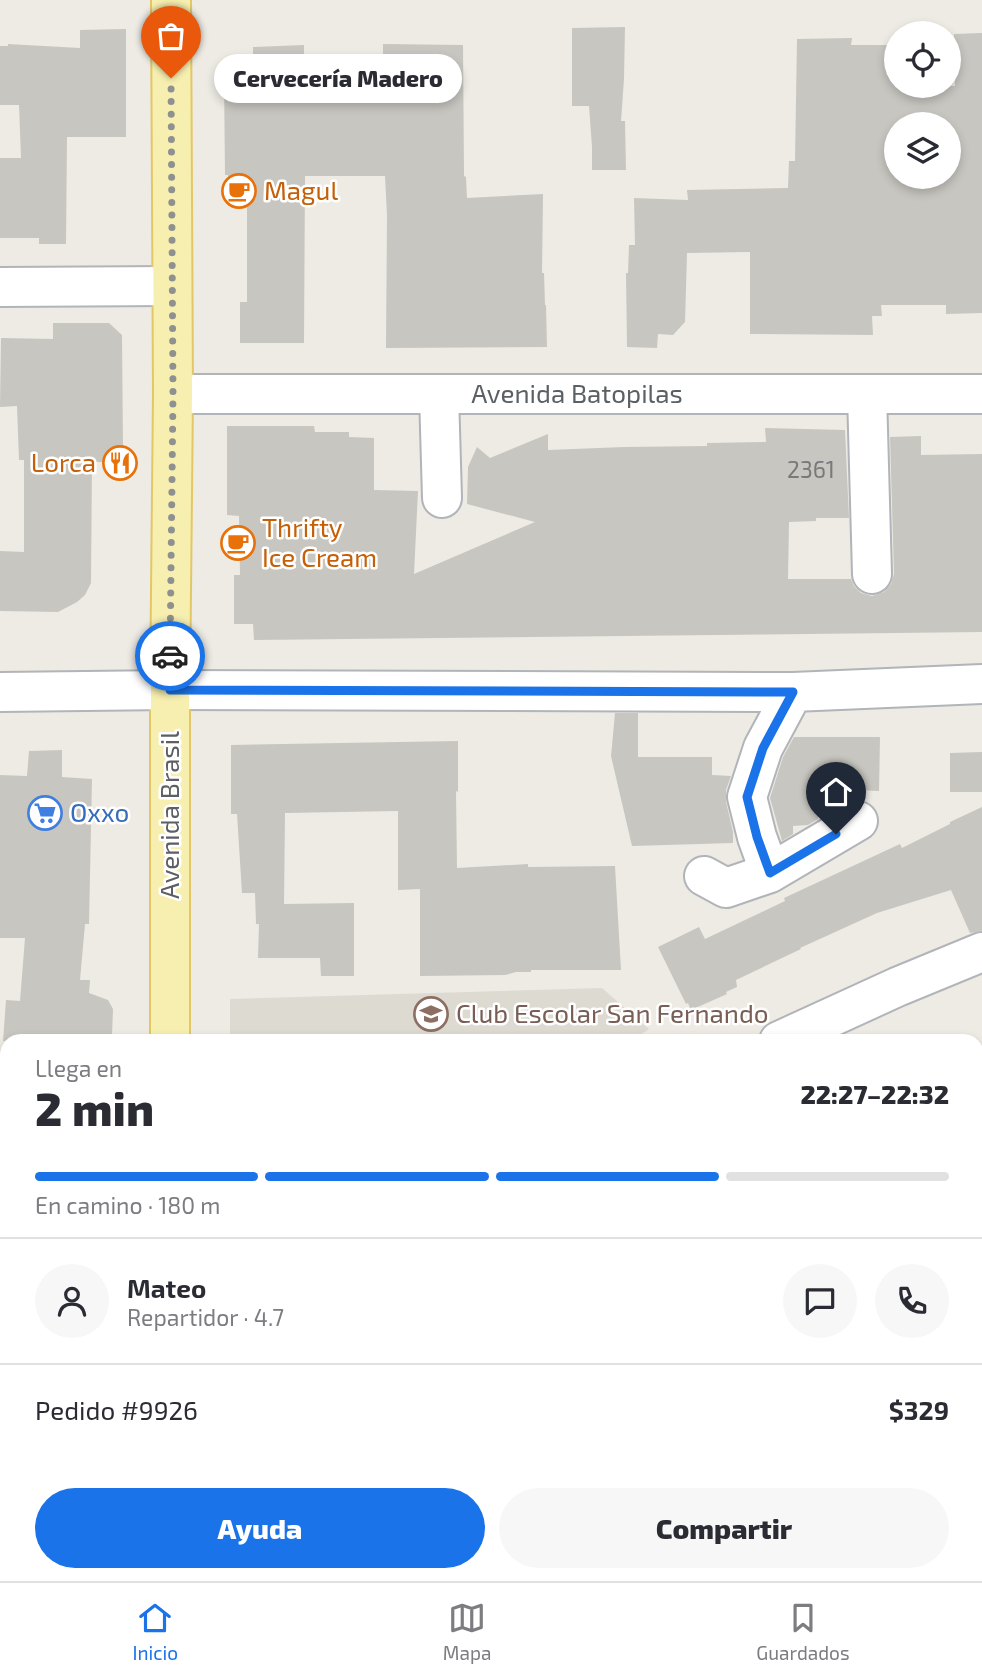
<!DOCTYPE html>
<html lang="es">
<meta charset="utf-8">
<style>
body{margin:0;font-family:"Exo 2",sans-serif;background:#f7f7f7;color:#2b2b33;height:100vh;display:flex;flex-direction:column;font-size:26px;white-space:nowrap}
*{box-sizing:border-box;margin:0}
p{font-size:23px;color:#7c7c81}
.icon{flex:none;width:38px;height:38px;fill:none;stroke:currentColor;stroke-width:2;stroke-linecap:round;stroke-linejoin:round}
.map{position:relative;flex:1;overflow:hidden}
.side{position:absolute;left:0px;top:1034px;width:984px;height:548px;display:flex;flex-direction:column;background:#fff;border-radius:21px 21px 0 0;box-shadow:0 4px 10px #0003}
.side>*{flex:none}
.buttons{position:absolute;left:884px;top:21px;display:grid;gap:14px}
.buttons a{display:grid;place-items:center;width:77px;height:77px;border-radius:50%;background:#fff;box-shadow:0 4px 10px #0003;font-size:35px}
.pin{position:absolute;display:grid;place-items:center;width:60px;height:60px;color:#fff;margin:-72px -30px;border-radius:50% 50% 50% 0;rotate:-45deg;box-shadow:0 0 7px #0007}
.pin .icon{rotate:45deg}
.courier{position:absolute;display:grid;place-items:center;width:70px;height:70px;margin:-35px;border:5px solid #1a73e8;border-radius:50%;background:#fff;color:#222;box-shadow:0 2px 9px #0007}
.bubble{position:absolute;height:49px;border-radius:24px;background:#fff;box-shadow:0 4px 10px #0003;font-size:23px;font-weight:800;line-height:49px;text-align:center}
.summary em{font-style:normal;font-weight:800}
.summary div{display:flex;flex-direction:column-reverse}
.summary{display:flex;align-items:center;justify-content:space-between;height:119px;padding:0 35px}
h1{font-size:46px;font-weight:800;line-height:52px}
.bar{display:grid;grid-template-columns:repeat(4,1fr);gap:10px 7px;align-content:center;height:84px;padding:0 35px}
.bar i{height:9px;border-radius:5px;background:#e1e1e2}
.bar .current{background:#1a73e8}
.bar p{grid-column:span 4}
.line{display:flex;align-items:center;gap:18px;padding:0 35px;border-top:2px solid #e1e1e2}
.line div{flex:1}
.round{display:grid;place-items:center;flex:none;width:74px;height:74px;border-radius:37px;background:#f7f7f7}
.button{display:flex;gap:14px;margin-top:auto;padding:14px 35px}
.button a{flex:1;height:80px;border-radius:42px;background:#1a73e8;color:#fff;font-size:28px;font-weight:800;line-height:80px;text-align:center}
.button a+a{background:#f7f7f7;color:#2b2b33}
.menu{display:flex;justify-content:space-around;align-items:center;height:98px;border-top:2px solid #e1e1e2;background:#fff;font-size:19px;color:#7c7c81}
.menu a{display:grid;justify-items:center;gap:4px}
.menu .current{color:#1a73e8}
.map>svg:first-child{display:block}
.education{fill:#dddad2}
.building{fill:#c8c6c0;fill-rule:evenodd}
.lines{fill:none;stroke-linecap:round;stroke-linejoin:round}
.minor-casing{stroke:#b1b4b8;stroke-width:42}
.major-casing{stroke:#e3c767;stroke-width:42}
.minor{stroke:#fff;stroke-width:38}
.major{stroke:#f7efaf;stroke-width:38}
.done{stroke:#8f9090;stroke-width:7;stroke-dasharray:0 12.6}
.route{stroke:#1a73e8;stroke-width:9}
.labels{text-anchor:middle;stroke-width:5;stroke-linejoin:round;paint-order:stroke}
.number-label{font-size:23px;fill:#77797a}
.food-label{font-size:26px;fill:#c56008;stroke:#fff;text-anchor:start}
.street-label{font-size:26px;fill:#5c5f63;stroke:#fff}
.shop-label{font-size:26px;fill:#366cbe;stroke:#fff;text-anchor:start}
.education-label{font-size:26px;fill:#785e54;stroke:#fff;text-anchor:start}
</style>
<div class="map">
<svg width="982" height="1581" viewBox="0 0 982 1581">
<rect width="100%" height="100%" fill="#edebe4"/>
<!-- education -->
<path class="education" d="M602,988L649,1029L631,1041H230V999Z"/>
<!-- building -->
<path class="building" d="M625,27L624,79L621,121H625L626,170H592V147L589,106H572V28Z
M126,29V137H67L66,244H39V238H0V158H21L19,105H0V46H8V44L80,48V30Z
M982,33V313L946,314V305H881L882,316H872L873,335L750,334V252L687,253L685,322L673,335L658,334L657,348L627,347L626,273H628L629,245H635L634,198L688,200L687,190L788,188L789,161H795L797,39L852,38L851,45H896V86H955L954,34ZM896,124H948V177H896Z
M383,44L463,45L464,176L466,177L467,198L543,194L542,273H544L545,305H546L547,347L386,348L387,215L385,176H305L304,343H240V302H247V206H228V175H225L224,77H229L230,56H253V47L304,45V67L383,64Z
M53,323H109L122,335L123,448H118L119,462H92L91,583L85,595L77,602L58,612L0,611V551L24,552V460H19L17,406L0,407L1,338L53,339Z
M227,426H314L315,432H349V437L374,438V490L418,491L414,574L535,522L467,504L468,467L477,447L490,458L548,434V450L624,447L707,446V443L766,442L765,428L845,430L849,518H816V521L789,522L788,579H851L854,586L861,593L872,596L884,592L891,584L894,574L890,437L921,436V455L982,454V632L254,640L253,624H234V575H240L239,516L227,515Z
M615,713H638V757H712V775L731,776L726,790V802L733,832V843L632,846L611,756Z
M794,737H880L879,791L857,790L860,800L848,802L837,808L818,810V819L808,825L793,826V834L782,841L770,798L783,757Z
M458,741V792L456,791L457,868L528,864V867L615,866L621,970H531V972H516L505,975L420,976V889L398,890V811L285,813L284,904L354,903V976H321L320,958H258L259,924H256L255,893H242L237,814H231V745Z
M62,750V777L92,779L89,924H85L80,980H90L89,993L108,1000L113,1009L112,1036L94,1035V1041H3L6,1000L20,1001L25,938H0V775L27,776L29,751Z
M982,752V792H950V753Z
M982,807V931L970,933L951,890L877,913L800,948L801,949L736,980L737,987L726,992L727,994L691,1010L688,1003L686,1004L658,947L699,927L705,939L785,901L784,898L900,844L902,848L950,824V822Z"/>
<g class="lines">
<!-- minor casing -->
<g class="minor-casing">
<path id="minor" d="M0,287L172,286
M173,394H982
M439,394L442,498
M867,394L872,574
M0,692L170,690L793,692L982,684
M770,873L757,837L747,797L763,748L793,692
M704,876L726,888L770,873L858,821
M779,1041L897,987L982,952
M0,1146H7
M976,1173L982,1172"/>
</g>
<!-- major casing -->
<g class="major-casing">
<path id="major" d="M170,1041V690L173,394L171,0
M174,1575V1581"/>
</g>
<!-- minor -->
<use href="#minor" class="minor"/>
<!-- major -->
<use href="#major" class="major"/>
</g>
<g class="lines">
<!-- done -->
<path class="done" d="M170,656L173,394L171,78"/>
<!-- route -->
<path class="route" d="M170,656V690L793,692L763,748L747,797L757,837L770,873L836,834"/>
</g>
<!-- icons -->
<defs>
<g id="cafe-ring" transform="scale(1.75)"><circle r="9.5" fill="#fff" stroke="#e8710a" stroke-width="1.5"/><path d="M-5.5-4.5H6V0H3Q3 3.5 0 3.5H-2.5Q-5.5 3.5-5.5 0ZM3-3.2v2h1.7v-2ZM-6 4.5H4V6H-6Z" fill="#e8710a"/></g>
<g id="restaurant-ring" transform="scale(1.75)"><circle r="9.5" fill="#fff" stroke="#e8710a" stroke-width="1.5"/><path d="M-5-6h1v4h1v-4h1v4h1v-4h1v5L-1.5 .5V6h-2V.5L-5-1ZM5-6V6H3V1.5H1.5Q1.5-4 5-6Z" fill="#e8710a"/></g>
<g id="supermarket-ring" transform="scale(1.75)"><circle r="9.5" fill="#fff" stroke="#3f7fe0" stroke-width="1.5"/><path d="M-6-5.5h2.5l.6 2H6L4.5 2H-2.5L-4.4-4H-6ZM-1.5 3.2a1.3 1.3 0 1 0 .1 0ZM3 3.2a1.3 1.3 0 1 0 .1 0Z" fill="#3f7fe0"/></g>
<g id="school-ring" transform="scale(1.75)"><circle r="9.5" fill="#fff" stroke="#8d6e63" stroke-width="1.5"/><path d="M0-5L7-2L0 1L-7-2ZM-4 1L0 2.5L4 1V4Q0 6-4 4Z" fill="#8d6e63"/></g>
</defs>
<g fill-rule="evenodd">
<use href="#cafe-ring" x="239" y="191"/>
<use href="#restaurant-ring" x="120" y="463"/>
<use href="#cafe-ring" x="238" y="543"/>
<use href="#supermarket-ring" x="45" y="813"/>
<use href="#school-ring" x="431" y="1014"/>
</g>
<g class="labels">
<!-- number labels -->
<g class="number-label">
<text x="811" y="478">2361</text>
</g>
<!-- food labels -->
<g class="food-label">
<text x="264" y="200">Magul</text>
<text x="96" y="472" text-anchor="end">Lorca</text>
<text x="262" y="537">Thrifty<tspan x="262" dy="30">Ice Cream</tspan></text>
</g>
<!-- street labels -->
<g class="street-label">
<text x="577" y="403">Avenida Batopilas</text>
<text transform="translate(170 815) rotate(-90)" y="9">Avenida Brasil</text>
</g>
<!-- shop labels -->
<g class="shop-label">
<text x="70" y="822">Oxxo</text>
</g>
<!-- education labels -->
<g class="education-label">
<text x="456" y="1023">Club Escolar San Fernando</text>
</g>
</g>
</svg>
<div class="buttons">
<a><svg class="icon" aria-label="locate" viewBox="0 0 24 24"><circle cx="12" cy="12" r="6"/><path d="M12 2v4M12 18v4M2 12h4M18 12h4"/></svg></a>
<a><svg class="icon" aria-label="layers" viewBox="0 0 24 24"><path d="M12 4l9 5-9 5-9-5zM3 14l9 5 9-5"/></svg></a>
</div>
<div class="pin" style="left:171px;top:78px;background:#ea580c"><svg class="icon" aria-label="bag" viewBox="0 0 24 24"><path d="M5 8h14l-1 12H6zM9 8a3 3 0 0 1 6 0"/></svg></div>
<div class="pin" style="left:836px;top:834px;background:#1f2937"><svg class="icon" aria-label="home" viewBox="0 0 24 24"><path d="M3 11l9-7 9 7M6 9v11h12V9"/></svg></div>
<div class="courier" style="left:170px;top:656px"><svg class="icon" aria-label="car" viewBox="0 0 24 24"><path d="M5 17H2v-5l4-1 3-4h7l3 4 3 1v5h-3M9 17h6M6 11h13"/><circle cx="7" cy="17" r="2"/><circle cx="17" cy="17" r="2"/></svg></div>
<div class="bubble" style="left:214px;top:54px;width:248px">Cervecería Madero</div>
<section class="side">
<div class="summary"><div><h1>2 min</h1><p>Llega en</p></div><em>22:27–22:32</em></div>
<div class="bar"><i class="current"></i><i class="current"></i><i class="current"></i><i></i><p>En camino · 180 m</p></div>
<div class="line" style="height:126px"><a class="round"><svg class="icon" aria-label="person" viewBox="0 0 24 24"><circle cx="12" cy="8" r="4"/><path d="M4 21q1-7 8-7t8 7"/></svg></a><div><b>Mateo</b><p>Repartidor · 4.7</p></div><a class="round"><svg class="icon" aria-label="chat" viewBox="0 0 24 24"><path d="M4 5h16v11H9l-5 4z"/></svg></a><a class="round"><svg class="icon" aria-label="phone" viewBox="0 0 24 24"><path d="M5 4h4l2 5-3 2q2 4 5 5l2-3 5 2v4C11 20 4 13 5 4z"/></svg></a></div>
<div class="line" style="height:91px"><div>Pedido #9926</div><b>$329</b></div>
<div class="button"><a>Ayuda</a><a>Compartir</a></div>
</section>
</div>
<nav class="menu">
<a class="current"><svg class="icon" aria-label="home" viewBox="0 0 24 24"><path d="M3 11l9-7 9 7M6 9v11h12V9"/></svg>Inicio</a>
<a><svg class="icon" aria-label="map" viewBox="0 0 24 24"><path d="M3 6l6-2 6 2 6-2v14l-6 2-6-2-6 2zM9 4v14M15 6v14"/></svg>Mapa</a>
<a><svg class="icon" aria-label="saved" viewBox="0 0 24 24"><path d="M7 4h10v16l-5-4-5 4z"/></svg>Guardados</a>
</nav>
